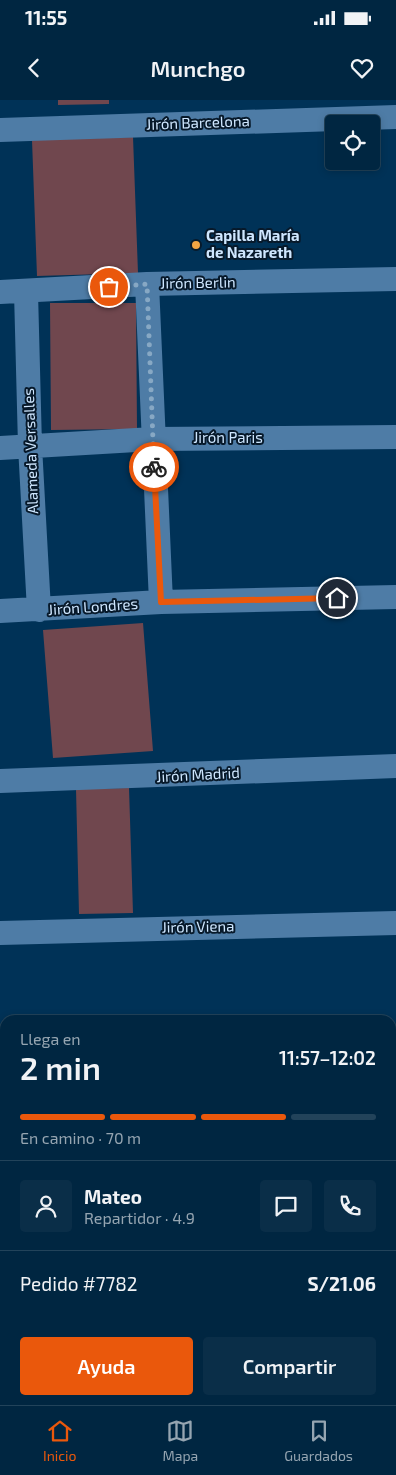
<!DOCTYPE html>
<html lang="es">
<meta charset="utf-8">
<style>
body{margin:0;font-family:"Exo 2",sans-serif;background:#0a2e48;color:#f1f3f6;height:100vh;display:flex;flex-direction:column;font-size:19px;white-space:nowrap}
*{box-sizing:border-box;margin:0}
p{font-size:16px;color:#95a5b1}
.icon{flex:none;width:28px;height:28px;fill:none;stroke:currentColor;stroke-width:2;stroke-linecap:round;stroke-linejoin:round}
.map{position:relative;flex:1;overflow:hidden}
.side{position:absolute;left:0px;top:915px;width:396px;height:390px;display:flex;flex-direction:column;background:#002641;border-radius:15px 15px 0 0;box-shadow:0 2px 8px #0003,0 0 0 1px #22435a}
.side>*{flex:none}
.controls{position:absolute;left:325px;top:15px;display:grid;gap:10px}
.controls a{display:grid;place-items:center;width:55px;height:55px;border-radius:5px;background:#002641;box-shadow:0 2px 8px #0003,0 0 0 1px #22435a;font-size:25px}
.pin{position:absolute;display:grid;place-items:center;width:42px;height:42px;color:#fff;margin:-21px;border:2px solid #fff;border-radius:50%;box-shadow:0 1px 5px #0007}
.courier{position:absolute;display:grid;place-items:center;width:50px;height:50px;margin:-25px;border:4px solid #ea580c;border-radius:50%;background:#fff;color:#222;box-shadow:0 1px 6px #0007}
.head em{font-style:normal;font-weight:600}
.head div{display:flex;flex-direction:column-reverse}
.head{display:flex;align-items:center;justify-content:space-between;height:85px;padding:0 20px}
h1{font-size:32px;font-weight:600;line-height:38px}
.bar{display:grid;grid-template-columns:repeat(4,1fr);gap:8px 5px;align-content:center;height:60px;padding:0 20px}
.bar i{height:6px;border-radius:4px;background:#22435a}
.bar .active{background:#ea580c}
.bar p{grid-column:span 4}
.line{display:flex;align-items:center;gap:12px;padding:0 20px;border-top:1px solid #22435a}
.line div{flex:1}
.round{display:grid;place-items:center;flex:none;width:52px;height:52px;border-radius:5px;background:#0a2e48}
.primary-button{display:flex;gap:10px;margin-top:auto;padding:10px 20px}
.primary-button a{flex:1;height:58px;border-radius:5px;background:#ea580c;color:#fff;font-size:20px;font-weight:600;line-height:58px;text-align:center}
.primary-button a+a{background:#0a2e48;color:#f1f3f6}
.status{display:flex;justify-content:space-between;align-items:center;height:35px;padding:0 25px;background:#002641;direction:ltr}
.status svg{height:14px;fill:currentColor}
header{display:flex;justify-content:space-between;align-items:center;height:65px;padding:0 20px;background:#002641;font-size:22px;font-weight:600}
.tabs{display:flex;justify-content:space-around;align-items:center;height:70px;border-top:1px solid #22435a;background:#002641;font-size:14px;color:#95a5b1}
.tabs a{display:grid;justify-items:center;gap:2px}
.tabs .active{color:#ea580c}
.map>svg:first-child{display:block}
.park{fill:#70474e}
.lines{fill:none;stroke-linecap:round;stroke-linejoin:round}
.minor{stroke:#4e7ca6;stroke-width:24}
.secondary{stroke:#4e7ca6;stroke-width:28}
.primary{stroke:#4a84b9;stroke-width:28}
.rail{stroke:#7296b4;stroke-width:4;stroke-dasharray:6 6;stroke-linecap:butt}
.done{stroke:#87a8c4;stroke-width:5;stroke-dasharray:0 9}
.route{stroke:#ea580c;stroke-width:6}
.poi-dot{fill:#f3a443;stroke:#07192a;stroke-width:2}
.labels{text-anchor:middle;stroke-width:4;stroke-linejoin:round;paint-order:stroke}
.street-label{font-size:15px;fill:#cfe7ff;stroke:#07192a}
.poi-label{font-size:15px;font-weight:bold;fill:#cfe7ff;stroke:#07192a;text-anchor:start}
</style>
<div class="status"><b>11:55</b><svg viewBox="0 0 49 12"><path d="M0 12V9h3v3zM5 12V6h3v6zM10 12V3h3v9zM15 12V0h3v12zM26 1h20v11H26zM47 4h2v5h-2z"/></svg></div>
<header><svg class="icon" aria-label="back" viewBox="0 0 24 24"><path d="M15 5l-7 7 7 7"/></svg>Munchgo<svg class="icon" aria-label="heart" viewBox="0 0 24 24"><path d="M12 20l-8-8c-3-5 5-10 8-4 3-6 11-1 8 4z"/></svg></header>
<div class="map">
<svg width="396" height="1305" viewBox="0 0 396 1305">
<rect width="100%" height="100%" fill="#003257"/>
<!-- park -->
<path class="park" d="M58,0H109V4L58,5Z
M133,37L138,173L37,176L32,40Z
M50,203H136L137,329L51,330Z
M143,523L153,651L53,658L43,530Z
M129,688L133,813L79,814L76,689Z"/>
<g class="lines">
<!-- minor -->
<path class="minor" d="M0,30L396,17
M147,184L161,502
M0,192L147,184L396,179
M26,192L30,346L39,510
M0,348L153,339L396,337
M0,511L161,502L396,497
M0,681L396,666
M0,833L396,823
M132,1305V1300"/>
<!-- secondary -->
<path class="secondary" d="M391,1076L396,1075
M0,1084H5
M391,1280H396
M0,1289H5"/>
<!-- primary -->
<path class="primary" d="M391,1127L396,1126
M0,1143H5
M0,1220H5
M391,1221H396"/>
<!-- rail -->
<path class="rail" d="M391,1140H396
M0,1154L5,1153
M391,1156L396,1155
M0,1169H5"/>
</g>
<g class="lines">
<!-- done -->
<path class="done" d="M109,187L147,184L154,367"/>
<!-- route -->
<path class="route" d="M154,367L161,502L337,498"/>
</g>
<!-- markers -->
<circle class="poi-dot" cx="196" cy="145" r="5"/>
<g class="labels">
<!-- street labels -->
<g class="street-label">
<text transform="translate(198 23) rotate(-2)" y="5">Jirón Barcelona</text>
<text transform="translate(198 183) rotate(-1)" y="5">Jirón Berlin</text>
<text x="228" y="343">Jirón Paris</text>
<text transform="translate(31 351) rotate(-92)" y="5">Alameda Versalles</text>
<text transform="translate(93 507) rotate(-4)" y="5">Jirón Londres</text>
<text transform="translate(198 675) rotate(-3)" y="5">Jirón Madrid</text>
<text transform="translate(198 827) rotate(-1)" y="5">Jirón Viena</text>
</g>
<!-- poi labels -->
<g class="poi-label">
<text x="206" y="141">Capilla María<tspan x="206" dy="17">de Nazareth</tspan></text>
</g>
</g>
</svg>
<div class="controls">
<a><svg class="icon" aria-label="locate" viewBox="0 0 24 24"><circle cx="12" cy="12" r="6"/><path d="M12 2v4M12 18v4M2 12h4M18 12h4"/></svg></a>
</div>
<div class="pin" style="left:109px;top:187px;background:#ea580c"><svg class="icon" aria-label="bag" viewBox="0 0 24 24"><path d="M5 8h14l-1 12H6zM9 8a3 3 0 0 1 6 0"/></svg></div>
<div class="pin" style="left:337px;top:498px;background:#1f2937"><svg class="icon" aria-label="home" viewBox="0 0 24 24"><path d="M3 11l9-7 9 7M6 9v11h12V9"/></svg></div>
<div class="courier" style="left:154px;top:367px"><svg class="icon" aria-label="bike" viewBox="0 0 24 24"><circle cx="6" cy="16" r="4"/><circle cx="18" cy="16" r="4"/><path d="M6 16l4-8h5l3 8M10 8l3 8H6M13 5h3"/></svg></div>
<section class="side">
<div class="head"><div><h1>2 min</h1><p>Llega en</p></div><em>11:57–12:02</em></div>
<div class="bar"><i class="active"></i><i class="active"></i><i class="active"></i><i></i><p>En camino · 70 m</p></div>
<div class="line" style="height:90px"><a class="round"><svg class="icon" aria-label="person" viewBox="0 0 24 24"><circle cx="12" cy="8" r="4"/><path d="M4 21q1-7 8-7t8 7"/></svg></a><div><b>Mateo</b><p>Repartidor · 4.9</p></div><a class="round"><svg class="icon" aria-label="chat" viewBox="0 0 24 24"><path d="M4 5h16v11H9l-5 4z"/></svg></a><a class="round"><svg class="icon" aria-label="phone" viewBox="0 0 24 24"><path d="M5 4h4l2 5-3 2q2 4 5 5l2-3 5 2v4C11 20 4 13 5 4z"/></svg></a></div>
<div class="line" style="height:65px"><div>Pedido #7782</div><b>S/21.06</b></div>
<div class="primary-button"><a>Ayuda</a><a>Compartir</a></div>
</section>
</div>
<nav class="tabs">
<a class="active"><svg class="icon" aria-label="home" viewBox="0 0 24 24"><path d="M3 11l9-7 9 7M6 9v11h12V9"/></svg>Inicio</a>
<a><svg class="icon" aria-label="map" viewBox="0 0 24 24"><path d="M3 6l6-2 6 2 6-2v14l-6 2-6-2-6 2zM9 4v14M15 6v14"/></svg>Mapa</a>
<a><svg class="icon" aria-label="saved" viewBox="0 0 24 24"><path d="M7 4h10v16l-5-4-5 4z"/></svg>Guardados</a>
</nav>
